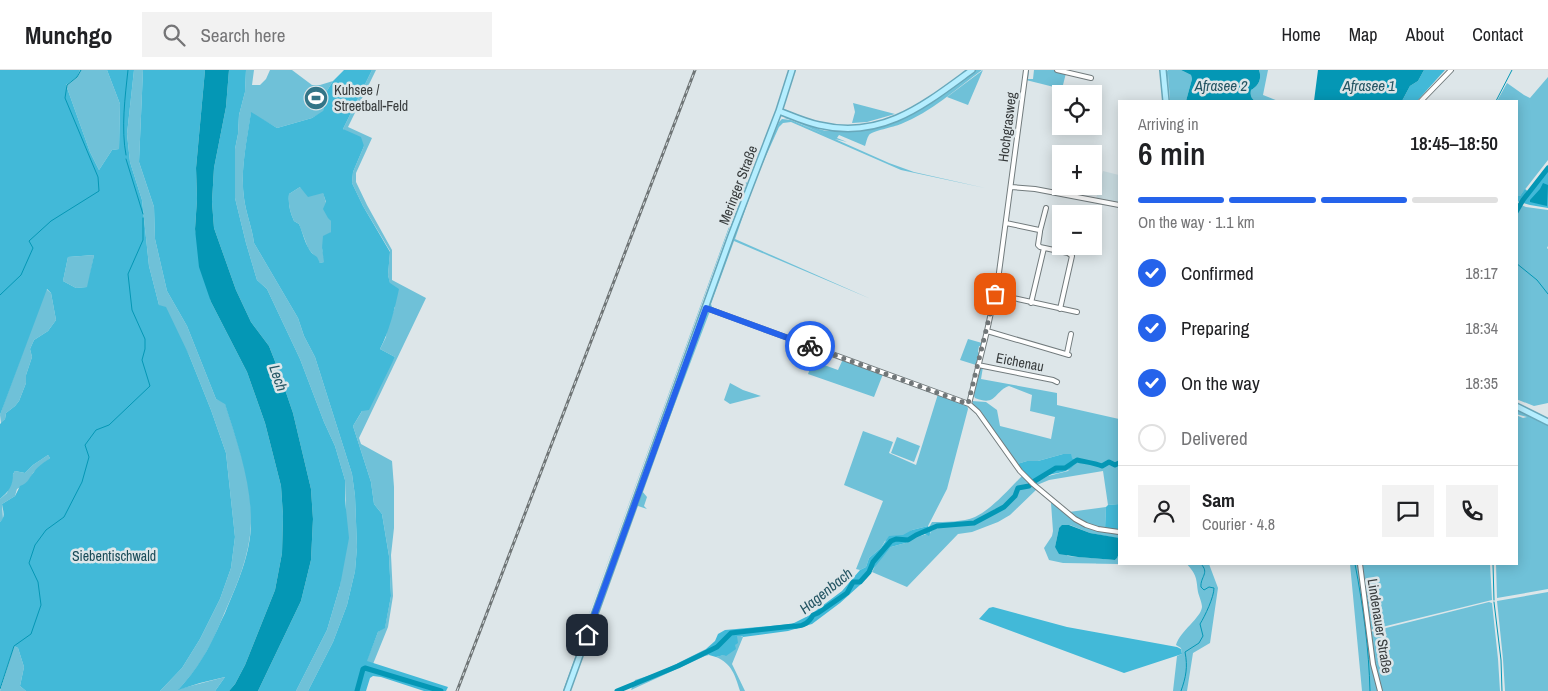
<!DOCTYPE html>
<meta charset="utf-8">
<style>
body{margin:0;font-family:"Archivo Narrow",sans-serif;background:#f2f2f2;color:#202124;height:100vh;display:flex;flex-direction:column;font-size:19px;white-space:nowrap}
*{box-sizing:border-box;margin:0}
p{font-size:16px;color:#757577}
.icon{flex:none;width:28px;height:28px;fill:none;stroke:currentColor;stroke-width:2;stroke-linecap:round;stroke-linejoin:round}
.map{position:relative;flex:1;overflow:hidden}
.side{position:absolute;left:1118px;top:30px;width:400px;height:465px;display:flex;flex-direction:column;background:#fff;border-radius:0px;box-shadow:0 2px 12px #0003}
.side>*{flex:none}
.controls{position:absolute;left:1052px;top:15px;display:grid;gap:10px}
.controls a{display:grid;place-items:center;width:50px;height:50px;border-radius:0px;background:#fff;box-shadow:0 2px 12px #0003;font-size:25px}
.pin{position:absolute;display:grid;place-items:center;width:42px;height:42px;color:#fff;margin:-21px;border-radius:10px;box-shadow:0 2px 8px #0006}
.courier{position:absolute;display:grid;place-items:center;width:50px;height:50px;margin:-25px;border:4px solid #2563eb;border-radius:50%;background:#fff;color:#222;box-shadow:0 1px 6px #0007}
.headline em{font-style:normal;font-weight:600}
.headline div{display:flex;flex-direction:column-reverse}
.headline{display:flex;align-items:center;justify-content:space-between;height:85px;padding:0 20px}
h1{font-size:32px;font-weight:600;line-height:38px}
.bar{display:grid;grid-template-columns:repeat(4,1fr);gap:8px 5px;align-content:center;height:60px;padding:0 20px}
.bar i{height:6px;border-radius:4px;background:#e0e0e0}
.bar .on{background:#2563eb}
.bar p{grid-column:span 4}
.line{display:flex;align-items:center;gap:12px;padding:0 20px;border-top:1px solid #e0e0e0}
.line div{flex:1}
.round{display:grid;place-items:center;flex:none;width:52px;height:52px;border-radius:0px;background:#f2f2f2}
ol{padding:0 20px;list-style:none}
li{display:flex;align-items:center;gap:15px;height:55px}
li p{margin-inline-start:auto}
li .icon{padding:5px;border-radius:50%;background:#2563eb;color:#fff;stroke-width:4}
li:last-child{color:#757577}
li i{width:28px;height:28px;border:2px solid #e0e0e0;border-radius:50%}
header{display:flex;align-items:center;gap:30px;box-sizing:border-box;height:70px;padding:0 25px;background:#fff;border-bottom:1px solid #e0e0e0}
header strong{font-size:24px}
nav{display:flex;gap:28px;margin-inline-start:auto;font-size:18px}
.search{width:350px;height:45px;background:#f2f2f2;display:flex;align-items:center;gap:12px;box-sizing:border-box;padding:0 18px;border-radius:0px;color:#757577;font-size:19px}
.map>svg:first-child{display:block}
.built{fill:#c8dbe0}
.green{fill:#6fc1d8}
.forest{fill:#42b9d8;fill-rule:evenodd}
.water{fill:#0497b5}
.lines{fill:none;stroke-linecap:round;stroke-linejoin:round}
.stream{stroke:#0497b5;stroke-width:1}
.river{stroke:#0497b5;stroke-width:5}
.minor-casing{stroke:#727b7d;stroke-width:6}
.major-casing{stroke:#68a8bb;stroke-width:8}
.minor{stroke:#fff;stroke-width:4}
.major{stroke:#b5eeff;stroke-width:5}
.rail-casing{stroke:#6f7576;stroke-width:3}
.rail{stroke:#dde6e9;stroke-width:1;stroke-dasharray:4;stroke-linecap:butt}
.done{stroke:#717779;stroke-width:5;stroke-dasharray:0 9}
.route{stroke:#2563eb;stroke-width:6}
.labels{text-anchor:middle;stroke-width:5;stroke-linejoin:round;paint-order:stroke}
.poi-label{font-size:14px;fill:#373b3c;stroke:#dde6e9;text-anchor:start}
.street-label{font-size:14px;fill:#373b3c;stroke:#dde6e9}
.park-label{font-size:14px;fill:#194b58;stroke:#dde6e9}
.water-label{font-size:15px;font-style:italic;fill:#245563;stroke:#dde6e9}
</style>
<header>
<strong>Munchgo</strong>
<div class="search"><svg class="icon" aria-label="search" viewBox="0 0 24 24"><circle cx="10" cy="10" r="6"/><path d="M15 15l6 6"/></svg>Search here</div>
<nav><a>Home</a><a>Map</a><a>About</a><a>Contact</a></nav>
</header>
<div class="map">
<svg width="1548" height="621" viewBox="0 0 1548 621">
<rect width="100%" height="100%" fill="#dde6e9"/>
<!-- built -->
<path class="built" d="M1103,101L1119,105V134L1096,129Z"/>
<!-- green -->
<path class="green" d="M80,0H107L120,34L119,79L112,80L99,100L90,82L66,15L77,7Z
M134,0H143L139,92L154,137L155,169L167,221L187,256L216,329L225,333C237,372 253,412 251,453C250,485 237,515 224,544C218,558 212,573 204,586C197,598 188,609 179,619L225,607L215,621H160L182,598L200,569L220,529L231,498L235,467L226,383L211,340L189,285L159,235L149,196L142,130L130,92L127,64Z
M246,0H254L252,15H260L266,9L270,0H292L312,15H320L333,11L325,24L326,28L323,42L312,48L277,58L251,43C247,71 240,100 244,128C246,144 252,157 254,173L298,248L304,266L315,287L352,404L355,426L357,477L355,501L347,535L333,572L308,621H296L327,560L340,516L346,448L345,410L335,376L324,352L300,289L267,219L257,210L246,173L235,128V79L238,64L239,45L245,22Z
M372,0H376L348,57L372,68L356,103V112L367,135L392,180V210L426,228L359,368L361,374L392,391L394,417V458L391,485L393,526L388,557L373,594L366,592L378,562L385,557L391,526L389,486L382,444L374,434L371,412L353,356L395,287L380,279L386,267L387,258L395,237L388,205L390,181L363,136L352,113L353,102L364,76L343,59Z
M975,0H982C956,19 931,42 901,54C894,57 872,61 869,65C867,68 866,73 865,76L839,65L837,68L847,72L835,69L889,93L914,102L985,118L901,100L791,52L783,53L779,57L757,106L735,169L871,229L734,171L711,234L712,237L732,245L710,237L709,234L758,101L779,52L782,49L791,50L826,65L792,50L784,48C800,46 815,62 831,61C843,60 857,61 869,59C910,54 943,23 975,0Z
M983,0L968,35L947,27Z
M1034,0H1054L1066,3L1062,19L1026,10L1027,1H1029L1028,9H1033Z
M1165,0H1167L1168,1V0H1181L1191,5L1192,9L1186,31H1170L1168,3L1169,31H1167Z
M1259,0H1268L1263,25L1278,31H1255C1251,28 1250,25 1251,20C1259,16 1262,8 1259,0Z
M1548,7V90L1520,126H1516V31H1497L1507,13L1524,25L1530,28Z
M853,33L895,44L867,52L852,53L855,42Z
M746,112L747,113L735,142L561,621L734,143Z
M748,114L565,621H563L730,158L745,119Z
M300,117L323,122L331,151V162L322,178L325,192L320,193L308,178L299,154L294,151C290,142 288,134 289,124Z
M1516,133L1526,137L1548,140V176L1547,178L1548,179V333L1534,336L1516,329Z
M94,185L88,217L76,218L63,211L68,187Z
M46,219L51,223L56,250L48,261L34,270L30,279L32,287L26,305V313L19,331L15,336L6,343L5,349L1,354L0,345L3,336Z
M708,240L710,241L642,421L647,427L644,436L647,439L638,436L637,430Z
M968,269L982,273L981,277L979,276L978,282L979,283L976,295L960,290Z
M843,289L883,304L874,327L808,304L813,291L838,300Z
M981,296L983,297L981,309L1057,323V335L1119,349V391L1117,393L1113,394L1109,391L1102,395L1096,392H1087L1076,390L1063,384L1038,391H1027L1017,394L973,335L972,331L986,332L997,340L1000,356L1051,369L1055,347L1030,341L1032,325L1009,316C994,321 997,337 975,328L973,324L979,298Z
M730,313L743,320L761,326L730,334L724,330Z
M938,324L967,334L968,339L947,419L928,456L912,460L906,465L885,471L881,478L869,488L866,497L860,500L856,499L883,431L844,415L863,361L893,372L889,383L916,395Z
M1516,339L1529,346L1531,343L1548,353V519L1497,528L1496,494H1516V345L1523,348L1527,347L1516,344Z
M897,367L920,376L914,392L891,383Z
M48,385L50,388L33,403L31,407L26,414L17,419L15,426L2,434L3,449L0,452V429L7,423L13,404L15,401L25,403L33,395Z
M1075,392L1097,394L1103,397L1109,394L1112,396L1119,395V434L1108,435L1103,401L1049,410L1037,415L1034,413L1048,406L1068,401Z
M1022,406L1037,419L1010,445L998,452L972,462L958,464L907,517L872,502L876,494L891,477L909,472L916,467L931,463V461C941,455 954,457 966,455C976,453 985,448 995,443L997,441L995,439C984,448 970,453 956,454C947,455 938,454 930,458L929,457L932,452C945,452 963,452 975,447C993,438 1008,420 1022,406Z
M1051,433H1053C1079,454 1085,460 1119,463V468H1116L1090,463L1070,455L1059,458L1055,477L1068,486L1115,490L1119,484V494H1136H1128L1063,493L1049,490L1044,478L1052,466L1053,461Z
M1106,437L1105,459L1086,454L1069,442Z
M1187,494H1209L1218,518L1210,573L1193,583L1187,621H1173L1177,586L1182,584L1181,578L1176,575C1180,561 1201,548 1202,537C1202,533 1199,526 1198,522C1196,507 1197,506 1187,494Z
M1350,494H1359C1364,536 1366,580 1379,621H1362Z
M1361,494H1490L1492,530L1370,560Z
M1548,522V621H1505L1503,589L1497,531Z
M1489,532L1492,533L1498,589L1500,621H1381L1374,594L1370,562Z
M739,565L743,567L732,594L745,621H740C735,605 732,594 716,587L727,584L734,579L737,566Z
M14,576L18,578L24,597L20,616L26,621H0Z
M706,579L709,585L705,586L631,620L635,610L660,602Z"/>
<!-- forest -->
<path class="forest" d="M0,0H80L77,7L66,15L90,82L99,100L112,80L119,79L120,34L107,0H134L127,64L130,92L142,130L149,196L159,235L166,237L189,285L211,340L226,383L235,467L231,498L220,529L200,569L182,598L160,621H26L20,616L24,597L18,578L14,576L0,619V452C6,447 3,441 2,434L15,426L20,416C29,413 29,407 34,402C38,396 45,392 50,388L48,385L33,395L25,403L15,401L13,404C13,416 9,421 0,429V354L5,349L6,343L15,336L19,331L26,313V305L32,287L30,279L34,270L48,261L56,250L51,223L47,219L0,345ZM94,185L87,217L76,218L63,211L68,187Z
M143,0H205L196,98L197,129L195,159L211,232L247,302L265,353L281,416L283,446L282,483L275,520L245,595L235,614L229,621H215L225,607L200,613L178,620C187,610 196,599 203,587C212,573 218,557 225,543C237,514 251,484 251,452C251,411 237,372 225,334L216,329L187,256L167,221L155,169L154,137L139,92Z
M229,0H246L245,22L239,45L238,64L235,79V128L246,173L257,210L267,219L300,289L324,352L335,376L345,410V430L349,468L340,516L327,560L296,621H258L301,531L311,490L313,449L311,419L293,343L278,299L269,276L251,252L236,220L214,158L212,132L214,98L226,37Z
M344,0H372L343,59L361,67L364,76L353,102L352,113L363,136L390,182L388,205L390,213L399,219C395,238 389,262 380,279L395,287L369,340L362,341L353,356L371,412L374,434L382,444L389,486L391,526L385,558L378,562L367,591L448,617L446,621H424L381,607L373,606L370,608L366,621H308L333,572L347,535L355,501L357,477L355,426L352,404L315,287L304,266L298,248L254,173C252,157 246,144 244,128C240,100 247,70 251,42L277,58L312,48L323,41L326,28L325,24L333,11ZM300,117L308,127L323,123L326,132L323,139L328,148L331,151V162L323,166L322,178L324,192L320,193L317,187C306,181 304,165 299,154L294,151C290,142 288,134 289,124Z
M1424,0H1445L1417,31H1402L1410,16L1418,11Z
M1548,99V138L1530,135L1516,131V126H1520L1525,119L1530,123Z
M1063,384H1071L1072,388L1076,390C1072,403 1060,402 1049,405C1043,407 1038,410 1034,413L1017,394L1027,391H1038Z
M1119,434V461L1105,459L1106,437L1108,435Z
M928,456L931,461L929,466L925,464L917,467L909,472L891,477L860,515L840,533L812,554L788,561L743,567L742,566H737L738,573L735,575L736,579L726,586L724,585L716,587L709,585L706,579L715,571L718,564L725,560L792,554L810,545L842,521L860,500L866,497L869,488L881,478L889,466L903,465L912,460Z
M993,537L1067,557L1177,577L1181,579L1182,584L1124,603L979,549L989,538Z"/>
<!-- water -->
<path class="water" d="M205,0H229L226,37L214,98L212,132L214,158L236,220L251,252L269,276L278,299L293,343L311,419L313,449L311,490L301,531L258,621H229L235,614L245,595L275,520L282,483L283,446L281,416L265,353L247,302L211,232L199,197L195,159L197,129L196,98Z
M1181,0H1259C1262,8 1259,16 1251,20C1250,25 1251,28 1255,31H1186L1192,9L1191,5Z
M1318,0H1424L1418,11L1410,16L1402,31H1314Z
M1543,113L1548,115L1547,136L1530,132V130L1540,119Z
M1062,455H1069L1090,463L1119,468C1119,476 1121,485 1115,490L1078,487L1059,484L1055,477L1059,458Z"/>
<g class="lines">
<!-- stream -->
<path class="stream" d="M1496,31L1512,0
M126,85C121,59 125,27 128,0
M126,89L143,144
M1516,193L1537,210L1548,224
M0,225L21,205L33,178L29,171L51,151L99,121L98,107L65,28L67,15L77,7L81,0
M1355,494C1363,535 1369,579 1370,621
M1493,494L1494,530
M1494,532L1501,590L1502,621
M0,619L14,576L31,564L41,535L38,512L29,493L35,475L46,460L64,447L82,412L89,387L85,375L96,360L109,355L150,316L142,290L145,279V269L132,240L128,204L143,170V148
M1181,621C1186,607 1188,597 1185,582L1199,573L1203,566L1200,554C1205,546 1214,527 1214,518L1209,517L1204,520L1201,517C1200,507 1210,503 1201,494"/>
<!-- river -->
<path class="river" d="M1516,142L1523,130L1548,98
M1033,412L1056,398H1065L1077,390C1086,392 1095,393 1102,396L1109,392L1115,395L1119,393
M357,621L363,599L365,598L441,621
M617,621L678,596L717,577L731,563L793,556C802,557 809,553 813,545L818,543L847,523L853,512H860L869,502L873,492L891,471L896,469L908,470L916,465L937,456L974,453L1004,437L1015,426L1018,418L1029,416L1031,414"/>
<!-- minor casing -->
<g class="minor-casing">
<path id="minor" d="M1057,0L1091,8
M1421,31L1451,0
M1011,117L1035,119L1119,135
M1006,153L1039,160L1040,162L1038,175L1040,177L1068,183L1072,186L1060,239
M1040,161L1046,138
M995,224L1077,242
M1031,233L1044,178
M706,238L969,334L978,342L1020,401L1033,414L1075,449L1086,455L1098,459L1119,462
M987,261L1069,285
M1067,283L1071,264
M978,295L1053,310L1057,312
M969,334L987,261L998,210L1026,0
M1360,494L1373,594L1380,621"/>
</g>
<!-- major casing -->
<g class="major-casing">
<path id="major" d="M1163,0L1166,31
M779,41C792,46 805,52 819,55C882,70 924,35 972,0
M1516,336L1548,352
M567,621L731,166L779,41L792,0"/>
</g>
<!-- minor -->
<use href="#minor" class="minor"/>
<!-- major -->
<use href="#major" class="major"/>
<!-- rail casing -->
<g class="rail-casing">
<path id="rail" d="M457,621L695,0"/>
</g>
<!-- rail -->
<use href="#rail" class="rail"/>
</g>
<g class="lines">
<!-- done -->
<path class="done" d="M810,276L968,334L995,224"/>
<!-- route -->
<path class="route" d="M587,565L706,238L810,276"/>
</g>
<!-- icons -->
<defs>
<g id="stadium-disc" transform="scale(1.25)"><circle r="9.5" fill="#337587" stroke="#dde6e9"/><path d="M0-5a6.5 5 0 1 0 0 10a6.5 5 0 1 0 0-10ZM-3.5-1.8h7v3.6h-7Z" fill="#fff"/></g>
</defs>
<g fill-rule="evenodd">
<use href="#stadium-disc" x="316" y="28"/>
</g>
<g class="labels">
<!-- poi labels -->
<g class="poi-label">
<text x="334" y="25">Kuhsee /<tspan x="334" dy="16">Streetball-Feld</tspan></text>
</g>
<!-- street labels -->
<g class="street-label">
<text transform="translate(1007 57) rotate(-83)" y="5">Hochgrasweg</text>
<text transform="translate(738 115) rotate(-69)" y="5">Meringer Straße</text>
<text transform="translate(1020 292) rotate(11)" y="5">Eichenau</text>
<text transform="translate(1380 556) rotate(81)" y="5">Lindenauer Straße</text>
</g>
<!-- park labels -->
<g class="park-label">
<text x="114" y="491">Siebentischwald</text>
</g>
<!-- water labels -->
<g class="water-label">
<text x="1221" y="21">Afrasee 2</text>
<text x="1369" y="21">Afrasee 1</text>
<text transform="translate(278 308) rotate(71)" y="5">Lech</text>
<text transform="translate(826 521) rotate(-39)" y="5">Hagenbach</text>
</g>
</g>
</svg>
<div class="controls">
<a><svg class="icon" aria-label="locate" viewBox="0 0 24 24"><circle cx="12" cy="12" r="6"/><path d="M12 2v4M12 18v4M2 12h4M18 12h4"/></svg></a>
<a>+</a>
<a>−</a>
</div>
<div class="pin" style="left:995px;top:224px;background:#ea580c"><svg class="icon" aria-label="bag" viewBox="0 0 24 24"><path d="M5 8h14l-1 12H6zM9 8a3 3 0 0 1 6 0"/></svg></div>
<div class="pin" style="left:587px;top:565px;background:#1f2937"><svg class="icon" aria-label="home" viewBox="0 0 24 24"><path d="M3 11l9-7 9 7M6 9v11h12V9"/></svg></div>
<div class="courier" style="left:810px;top:276px"><svg class="icon" aria-label="bike" viewBox="0 0 24 24"><circle cx="6" cy="16" r="4"/><circle cx="18" cy="16" r="4"/><path d="M6 16l4-8h5l3 8M10 8l3 8H6M13 5h3"/></svg></div>
<section class="side">
<div class="headline"><div><h1>6 min</h1><p>Arriving in</p></div><em>18:45–18:50</em></div>
<div class="bar"><i class="on"></i><i class="on"></i><i class="on"></i><i></i><p>On the way · 1.1 km</p></div>
<ol>
<li><svg class="icon" aria-label="check" viewBox="0 0 24 24"><path d="M5 12l5 5 9-10"/></svg>Confirmed<p>18:17</p></li>
<li><svg class="icon" aria-label="check" viewBox="0 0 24 24"><path d="M5 12l5 5 9-10"/></svg>Preparing<p>18:34</p></li>
<li><svg class="icon" aria-label="check" viewBox="0 0 24 24"><path d="M5 12l5 5 9-10"/></svg>On the way<p>18:35</p></li>
<li><i></i>Delivered</li>
</ol>
<div class="line" style="height:90px"><a class="round"><svg class="icon" aria-label="person" viewBox="0 0 24 24"><circle cx="12" cy="8" r="4"/><path d="M4 21q1-7 8-7t8 7"/></svg></a><div><b>Sam</b><p>Courier · 4.8</p></div><a class="round"><svg class="icon" aria-label="chat" viewBox="0 0 24 24"><path d="M4 5h16v11H9l-5 4z"/></svg></a><a class="round"><svg class="icon" aria-label="phone" viewBox="0 0 24 24"><path d="M5 4h4l2 5-3 2q2 4 5 5l2-3 5 2v4C11 20 4 13 5 4z"/></svg></a></div>
</section>
</div>
